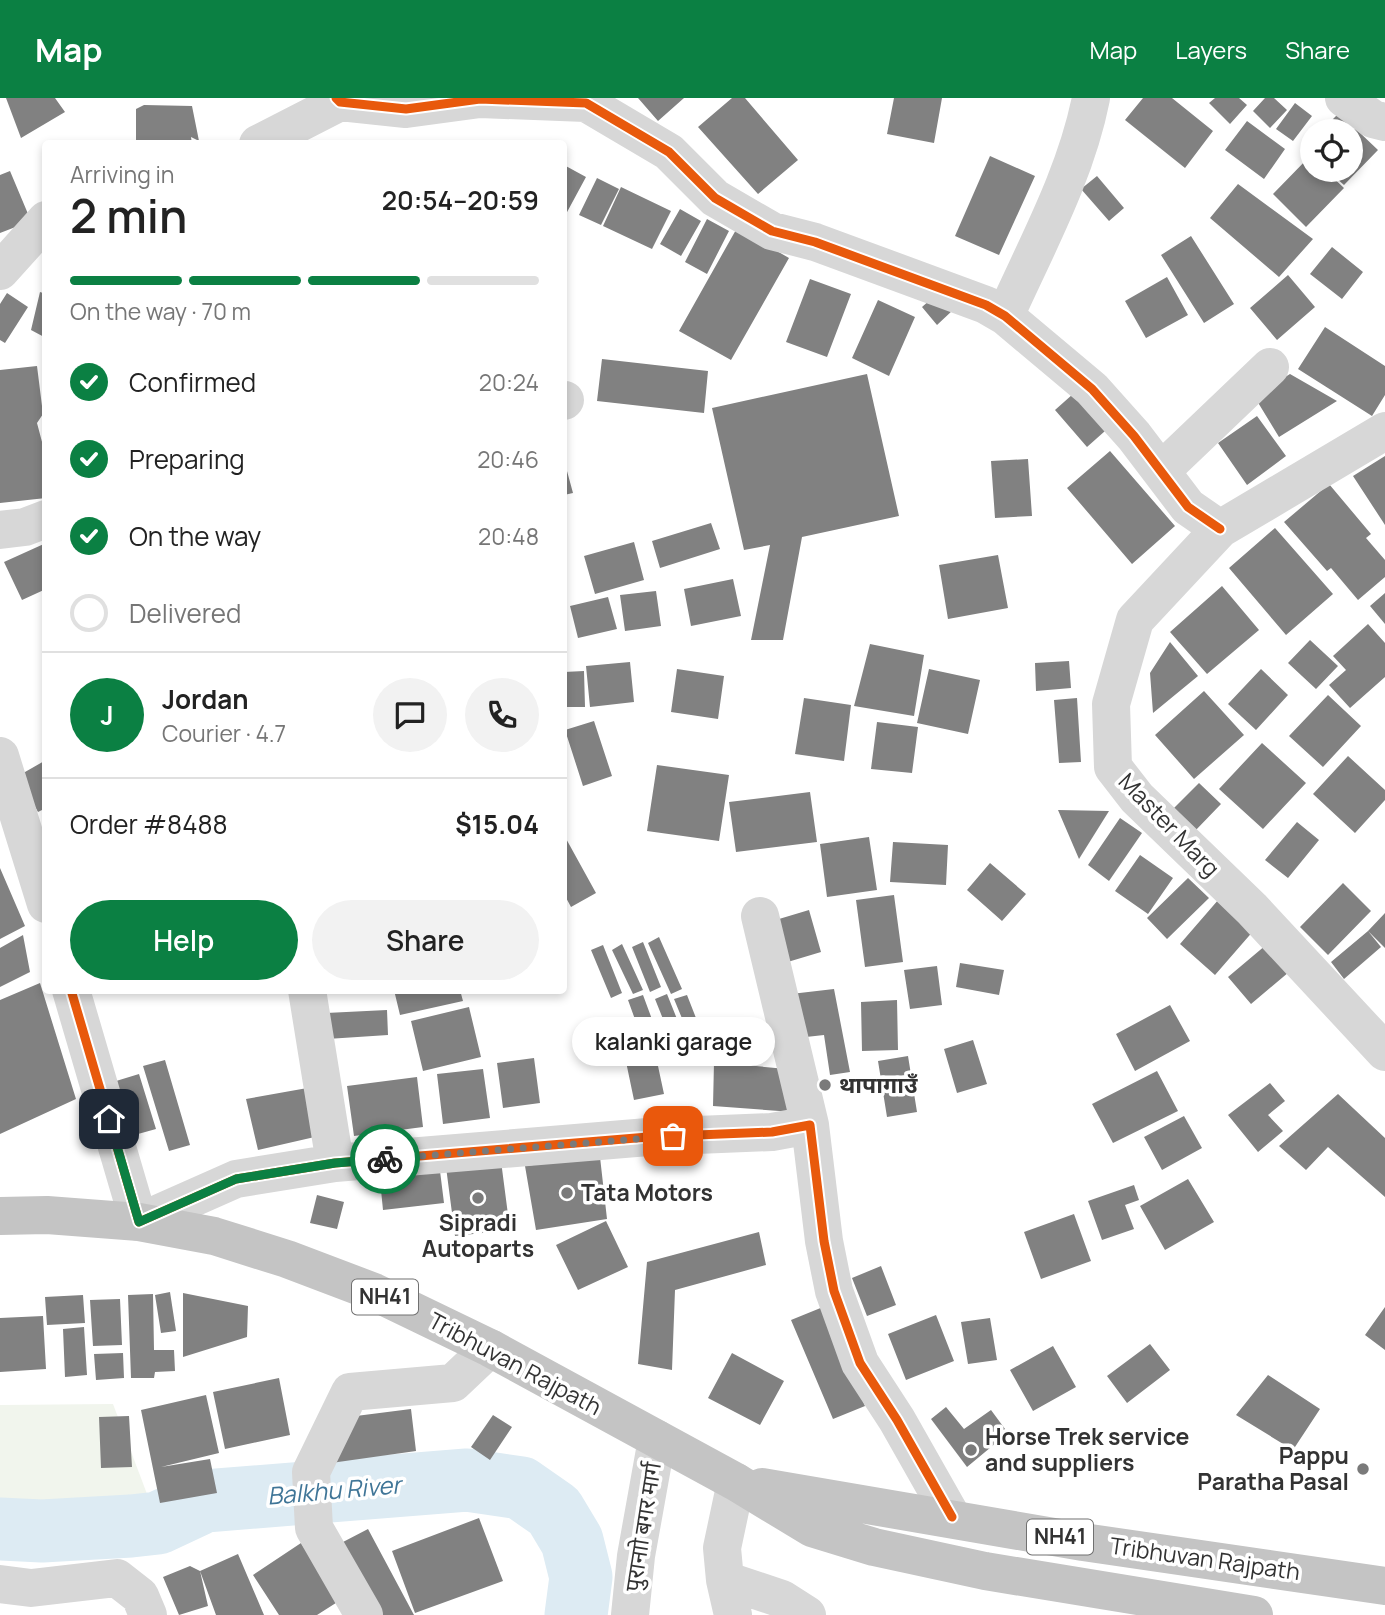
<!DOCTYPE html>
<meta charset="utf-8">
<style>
body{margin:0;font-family:Manrope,"Noto Sans Devanagari",sans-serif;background:#f2f2f2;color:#222;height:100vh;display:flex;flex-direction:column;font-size:26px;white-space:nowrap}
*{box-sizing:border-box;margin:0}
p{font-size:23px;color:#767676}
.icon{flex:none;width:38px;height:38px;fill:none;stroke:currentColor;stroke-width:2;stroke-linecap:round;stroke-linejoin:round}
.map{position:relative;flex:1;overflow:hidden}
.side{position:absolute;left:42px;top:42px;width:525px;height:854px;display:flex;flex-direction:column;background:#fff;border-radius:7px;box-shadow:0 4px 10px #0003}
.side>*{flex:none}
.tools{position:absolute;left:1300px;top:21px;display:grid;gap:14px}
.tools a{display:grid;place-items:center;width:63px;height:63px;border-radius:50%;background:#fff;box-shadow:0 4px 10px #0003;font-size:35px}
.pin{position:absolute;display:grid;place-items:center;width:60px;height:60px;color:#fff;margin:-30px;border-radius:14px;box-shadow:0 4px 10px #0006}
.courier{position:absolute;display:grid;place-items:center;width:70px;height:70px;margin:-35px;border:5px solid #0b8043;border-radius:50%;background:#fff;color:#222;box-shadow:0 2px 9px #0007}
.bubble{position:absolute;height:49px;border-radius:24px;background:#fff;box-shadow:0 4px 10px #0003;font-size:23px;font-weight:600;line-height:49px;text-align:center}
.headline em{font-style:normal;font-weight:600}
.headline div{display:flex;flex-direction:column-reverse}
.headline{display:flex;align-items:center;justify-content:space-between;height:119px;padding:0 28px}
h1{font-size:46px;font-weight:600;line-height:52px}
.bar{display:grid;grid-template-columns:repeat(4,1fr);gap:10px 7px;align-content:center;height:84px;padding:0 28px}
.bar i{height:9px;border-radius:5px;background:#e0e0e0}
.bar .selected{background:#0b8043}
.bar p{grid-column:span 4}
.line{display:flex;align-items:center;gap:18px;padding:0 28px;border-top:2px solid #e0e0e0}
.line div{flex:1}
.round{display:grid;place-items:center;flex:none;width:74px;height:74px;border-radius:37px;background:#f2f2f2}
ol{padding:0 28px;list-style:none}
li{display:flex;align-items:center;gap:21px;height:77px}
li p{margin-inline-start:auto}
li .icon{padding:7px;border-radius:50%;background:#0b8043;color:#fff;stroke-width:4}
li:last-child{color:#767676}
li i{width:38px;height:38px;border:4px solid #e0e0e0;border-radius:50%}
.primary-button{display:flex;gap:14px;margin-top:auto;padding:14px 28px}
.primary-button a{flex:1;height:80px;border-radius:42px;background:#0b8043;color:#fff;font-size:28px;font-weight:600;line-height:80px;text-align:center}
.primary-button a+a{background:#f2f2f2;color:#222}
header{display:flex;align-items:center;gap:42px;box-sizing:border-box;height:98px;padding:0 35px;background:#0b8043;color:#fff}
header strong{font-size:33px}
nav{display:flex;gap:38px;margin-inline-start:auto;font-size:24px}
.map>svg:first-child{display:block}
.green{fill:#f1f5ed}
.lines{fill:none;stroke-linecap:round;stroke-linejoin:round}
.river{stroke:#ddebf3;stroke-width:63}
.building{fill:#818181}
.minor{stroke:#d7d7d7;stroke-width:38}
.highway{stroke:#c4c4c4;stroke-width:38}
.cycleway-casing{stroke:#fff;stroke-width:13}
.cycleway{stroke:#e8590c;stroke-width:9}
.done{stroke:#7a7a7a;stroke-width:7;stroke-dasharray:0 12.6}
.route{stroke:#0b8043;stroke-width:9}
.poi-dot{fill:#7a7a7a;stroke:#fff;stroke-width:2.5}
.labels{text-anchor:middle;stroke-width:7;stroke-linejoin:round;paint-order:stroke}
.shield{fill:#fff;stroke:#707070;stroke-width:2}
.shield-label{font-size:21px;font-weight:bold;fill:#333}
.street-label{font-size:23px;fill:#333;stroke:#fff}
.poi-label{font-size:23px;font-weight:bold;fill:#333;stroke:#fff;text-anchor:start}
.water-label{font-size:24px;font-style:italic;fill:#3f7597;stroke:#fff}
</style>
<header>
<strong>Map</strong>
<nav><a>Map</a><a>Layers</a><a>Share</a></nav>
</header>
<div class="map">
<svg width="1385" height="1517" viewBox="0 0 1385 1517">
<rect width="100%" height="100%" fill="#fff"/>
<!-- green -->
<path class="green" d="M113,1306L158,1425L0,1408V1307Z"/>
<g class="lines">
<!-- river -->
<path class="river" d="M0,1431L42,1433L131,1428L158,1425L205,1403L467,1382L521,1390L554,1413L572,1443L581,1479L576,1517"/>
</g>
<!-- building -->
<path class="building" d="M6,0H55L65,14L21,40Z
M638,0H684L658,23Z
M732,0H745L798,62L758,96L698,29Z
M894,0H942L934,45L887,36Z
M1143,0H1172L1213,33L1185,70L1125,22Z
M1215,0H1239L1247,7L1230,26L1209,5Z
M1265,0H1274L1287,12L1270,30L1253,13Z
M1295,5L1312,18L1293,43L1276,31Z
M144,7L192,8L199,43L191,39L192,46H136V11Z
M1339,15L1378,52L1344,87L1327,72H1351V33H1321Z
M1247,23L1285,51L1264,81L1225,52Z
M990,58L1035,78L999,157L955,138Z
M1310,58L1312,72H1325L1344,90L1306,129L1273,96Z
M564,67L586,79L566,116L564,114Z
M10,73L31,123L0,135V77Z
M1097,78L1124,110L1109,123L1081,91Z
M597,80L619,91L601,127L579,117Z
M1238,86L1313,141L1279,179L1210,120Z
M621,89L671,113L652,151L603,128Z
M680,111L701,123L681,158L660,146Z
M707,121L729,133L707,176L685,164Z
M737,130L789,160L731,262L679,233Z
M1191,138L1234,206L1204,225L1161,157Z
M1332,149L1363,174L1342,201L1310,176Z
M1288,177L1315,209L1277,242L1250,210Z
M1167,179L1188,217L1146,240L1125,203Z
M810,181L851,196L827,259L786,244Z
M40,194L46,196V240L31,232Z
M7,195L28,209L5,245L0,242V206Z
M938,195L953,212L937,227L922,209Z
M878,202L915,219L889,278L852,260Z
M1325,229L1385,268V297L1372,318L1298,271Z
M602,261L708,273L704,315L597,303Z
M37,268L43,316L37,325L46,359V400L0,405V272Z
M867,276L899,418L802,439L783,542H751L770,447L744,452L712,310Z
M1290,276L1337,303L1279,339L1254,298Z
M1073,296L1105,333L1087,349L1055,312Z
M1257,318L1286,358L1247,387L1218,345Z
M1110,353L1175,428L1132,466L1067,390Z
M1385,358V427L1353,378Z
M1028,361L1032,418L995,420L991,363Z
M564,362L573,395L564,397Z
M1329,386L1371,436L1366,440L1385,462V479L1358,502L1331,470L1327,473L1284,424Z
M711,425L720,451L660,470L652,443Z
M1275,430L1333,496L1286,537L1229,470Z
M634,444L644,482L595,496L584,458Z
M46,445V491L22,502L4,464Z
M998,457L1008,510L948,521L939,467Z
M733,481L741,518L691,528L684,491Z
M1222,488L1259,532L1207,576L1170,534Z
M656,493L661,528L625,533L620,497Z
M1385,495V526L1370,508Z
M608,499L617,531L578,540L570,508Z
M1368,526L1385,545V579L1350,610L1329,587L1346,572L1333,558Z
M1310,542L1338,568L1316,591L1288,565Z
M1170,544L1198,578L1153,615L1150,575Z
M870,546L924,557L914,618L854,608Z
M1069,563L1071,590L1036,593L1035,565Z
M630,564L634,604L590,609L586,568Z
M677,571L724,578L718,621L671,614Z
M929,571L980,582L968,636L917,625Z
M1261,571L1288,597L1256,632L1228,606Z
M584,573L585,609H564V574Z
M1204,593L1244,637L1194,681L1155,637Z
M1328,597L1361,628L1323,669L1289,638Z
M804,600L851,607L844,663L795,656Z
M1077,600L1081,664L1059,665L1054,602Z
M594,623L612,678L583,688L565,632Z
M877,624L918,629L912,675L871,671Z
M1262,645L1306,685L1263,731L1219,691Z
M1348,658L1385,692V702L1355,735L1313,696Z
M46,662V710L38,714L18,678Z
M657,667L729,677L719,743L647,733Z
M1199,685L1221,706L1194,734L1172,712Z
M810,694L817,744L736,754L729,704Z
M1058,712L1109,713L1079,761Z
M1120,720L1142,735L1109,783L1088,767Z
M1297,724L1319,742L1288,780L1265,762Z
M564,737L596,795L571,809L564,796Z
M869,739L877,792L827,799L820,746Z
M893,744L948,747L946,787L890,784Z
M1140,757L1173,780L1148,816L1115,793Z
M990,765L1026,796L1002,823L967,792Z
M0,770L25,828L0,841Z
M1188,780L1209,800L1167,841L1147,820Z
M1343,785L1371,813L1328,857L1300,829Z
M894,797L903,864L865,869L856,802Z
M1219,801L1255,831L1215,877L1180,846Z
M809,812L821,854L781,866L769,824Z
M1385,815V850L1368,833Z
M1368,833L1381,849L1344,881L1331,864Z
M23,837L30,874L0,889V850Z
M659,839L682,891L671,896L648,845Z
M643,844L661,889L650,894L632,849Z
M622,846L643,892L633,896L612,852Z
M603,847L622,895L611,900L591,852Z
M1266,847L1289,874L1251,906L1228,879Z
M960,865L1004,872L999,897L956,889Z
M937,868L942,907L910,911L904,872Z
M40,885L76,1001L0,1036V902Z
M834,891L850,974L830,977L824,937L797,940L791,896Z
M394,892H460L463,903L400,917Z
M667,896L685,941L673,946L655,901Z
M643,897L660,943L645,949L628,902Z
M687,897L705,943L693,947L674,901Z
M897,902L898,952L862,953L861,904Z
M1170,907L1190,943L1135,973L1116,936Z
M469,909L481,959L423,973L411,923Z
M387,912L388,937L327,941L326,915Z
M973,942L987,986L957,995L944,951Z
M655,954L664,996L634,1002L625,959Z
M908,958L917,1014L887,1019L878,963Z
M534,960L540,1005L503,1010L497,965Z
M165,962L190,1047L169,1053L143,968Z
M714,964L797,972L793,1014L713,1008Z
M483,971L490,1020L443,1026L437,976Z
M1157,973L1178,1013L1113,1045L1092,1006Z
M139,976L156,1031L120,1041L103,987Z
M417,979L423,1029L354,1038L347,988Z
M1270,985L1285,1003L1268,1017L1283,1033L1258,1054L1228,1017Z
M313,989L319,1038L258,1052L246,1001Z
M1338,996L1385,1040V1099L1328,1049L1306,1072L1279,1048Z
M1184,1018L1202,1050L1162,1072L1144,1039Z
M600,1059L607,1121L536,1132L525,1068Z
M501,1063L510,1132L455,1138L446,1069Z
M439,1065L444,1105L383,1112L379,1072Z
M1188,1081L1214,1124L1165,1152L1140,1108Z
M1134,1087L1139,1102L1125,1107L1134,1131L1102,1142L1088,1103Z
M317,1097L344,1104L337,1131L310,1125Z
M1074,1116L1091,1163L1041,1181L1024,1134Z
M606,1123L628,1169L578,1192L556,1147Z
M759,1134L766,1167L675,1192L672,1272L638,1266L647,1164Z
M881,1168L896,1207L867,1218L852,1180Z
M170,1194L176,1233L161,1235L155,1197Z
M183,1195L248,1208L247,1239L183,1259Z
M153,1196L154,1252H174L175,1273L155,1274L154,1280H131L128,1197Z
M83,1197L85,1225L47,1227L45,1199Z
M120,1201L122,1247L93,1248L90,1202Z
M823,1209L865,1308L833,1321L791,1222Z
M1385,1209V1252L1365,1237Z
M936,1217L954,1263L906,1282L888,1236Z
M43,1218L46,1271L0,1274V1220Z
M990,1220L997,1262L968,1266L961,1224Z
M84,1229L87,1277L65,1279L63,1231Z
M1150,1246L1170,1272L1127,1305L1107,1278Z
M1053,1248L1076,1289L1033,1313L1010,1272Z
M123,1255L124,1280L96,1282L94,1256Z
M732,1255L784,1283L760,1327L708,1300Z
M1268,1277L1320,1311L1293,1352L1236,1317Z
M279,1280L290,1337L225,1351L213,1294Z
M206,1297L219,1355L161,1369L210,1361L217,1395L160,1405L141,1312Z
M946,1309L964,1331L991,1312L1008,1335L967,1369L931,1321Z
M411,1311L416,1353L331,1365L356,1318Z
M493,1317L512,1329L490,1362L471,1349Z
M129,1318L132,1369L101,1370L99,1319Z
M479,1420L503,1483L415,1515L392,1453Z
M368,1431L414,1517H381L343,1444Z
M301,1445L339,1503L317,1517H279L253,1477Z
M238,1456L264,1517H216L200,1473Z
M190,1468L200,1473L208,1508L179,1517L163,1479Z"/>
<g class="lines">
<!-- minor -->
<path class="minor" d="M336,0L340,4L406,11L480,1L586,5L669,54L715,100L772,133L815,144L986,207L1005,218L1092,291L1134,338L1188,409L1220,431
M1344,0L1373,21L1385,24
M258,46L340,4
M0,173L46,122
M1005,218C1037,147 1076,76 1091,0
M564,303L565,302
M1385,333L1220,431L1135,522L1111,606L1113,669L1137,700L1252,811L1385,954
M1161,373L1270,269
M0,432L25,429L46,421
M0,658L46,806
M760,818L810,1027
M71,892L139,1124L236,1081L335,1065L648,1039L772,1034L810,1027L824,1143L834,1193L860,1265L897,1322L952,1419
M307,892L335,1065
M725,1482L782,1501L807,1517
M0,1486L31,1490L117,1480L140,1498L148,1517
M364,1517L314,1430L311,1374L350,1294L453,1285L490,1250
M630,1517L636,1458L657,1341
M733,1517L725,1482L722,1450L736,1384"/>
<!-- highway -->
<path class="highway" d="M0,1118L47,1117L139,1124L214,1138L287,1161L374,1194L490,1250L736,1384L812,1430L874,1449L985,1473L1254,1517
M762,1389L1083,1444L1385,1488"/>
<!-- cycleway casing -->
<g class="cycleway-casing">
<path id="cycleway" d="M336,0L340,4L406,11L480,1L586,5L669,54L715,100L772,133L815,144L986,207L1005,218L1092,291L1134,338L1188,409L1220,431
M71,892L139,1124L236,1081L335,1065L648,1039L772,1034L810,1027L824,1143L834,1193L860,1265L897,1322L952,1419"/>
</g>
<!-- cycleway -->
<use href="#cycleway" class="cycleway"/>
</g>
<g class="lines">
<!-- done -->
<path class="done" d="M385,1061L673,1038"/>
<!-- route -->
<path class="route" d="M109,1021L139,1124L236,1081L335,1065L385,1061"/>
</g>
<!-- markers -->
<g class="poi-dot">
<circle cx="825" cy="987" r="7"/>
<circle cx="567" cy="1095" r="7"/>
<circle cx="478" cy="1100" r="7"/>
<circle cx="971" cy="1352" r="7"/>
<circle cx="1363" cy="1371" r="7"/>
</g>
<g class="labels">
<!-- shield labels -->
<g class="shield">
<rect x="352" y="1181.5" width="66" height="35" rx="5"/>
<rect x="1027" y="1421.5" width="66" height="35" rx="5"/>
</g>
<g class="shield-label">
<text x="385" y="1206">NH41</text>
<text x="1060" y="1446">NH41</text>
</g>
<!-- street labels -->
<g class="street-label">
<text transform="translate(1169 727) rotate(46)" y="8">Master Marg</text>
<text transform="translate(515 1266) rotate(28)" y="8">Tribhuvan Rajpath</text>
<text transform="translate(643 1429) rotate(-81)" y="8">पुरानाो बगर मार्ग</text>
<text transform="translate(1205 1461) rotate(8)" y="8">Tribhuvan Rajpath</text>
</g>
<!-- poi labels -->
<g class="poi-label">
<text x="839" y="995">थापागाउँ</text>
<text x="581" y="1103">Tata Motors</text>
<text x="478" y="1133" text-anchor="middle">Sipradi<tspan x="478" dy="26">Autoparts</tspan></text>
<text x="985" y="1347">Horse Trek service<tspan x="985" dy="26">and suppliers</tspan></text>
<text x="1349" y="1366" text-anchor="end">Pappu<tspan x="1349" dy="26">Paratha Pasal</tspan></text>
</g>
<!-- water labels -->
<g class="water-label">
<text transform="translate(334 1393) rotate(-5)" y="8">Balkhu River</text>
</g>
</g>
</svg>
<div class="tools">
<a><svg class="icon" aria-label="locate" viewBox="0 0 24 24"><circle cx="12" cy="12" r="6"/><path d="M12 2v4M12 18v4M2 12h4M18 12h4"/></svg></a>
</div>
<div class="pin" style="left:673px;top:1038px;background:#ea580c"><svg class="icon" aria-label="bag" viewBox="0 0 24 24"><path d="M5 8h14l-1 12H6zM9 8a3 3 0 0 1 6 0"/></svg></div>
<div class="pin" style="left:109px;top:1021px;background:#1f2937"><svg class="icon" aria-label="home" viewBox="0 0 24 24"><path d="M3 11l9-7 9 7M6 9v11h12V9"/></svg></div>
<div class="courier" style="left:385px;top:1061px"><svg class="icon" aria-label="bike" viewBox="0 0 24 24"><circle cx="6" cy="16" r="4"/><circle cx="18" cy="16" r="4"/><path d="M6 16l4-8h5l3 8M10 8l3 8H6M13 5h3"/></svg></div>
<div class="bubble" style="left:572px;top:919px;width:203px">kalanki garage</div>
<section class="side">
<div class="headline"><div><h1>2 min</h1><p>Arriving in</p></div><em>20:54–20:59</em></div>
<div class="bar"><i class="selected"></i><i class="selected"></i><i class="selected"></i><i></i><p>On the way · 70 m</p></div>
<ol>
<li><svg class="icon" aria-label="check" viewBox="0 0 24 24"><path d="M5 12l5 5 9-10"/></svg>Confirmed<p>20:24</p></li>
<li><svg class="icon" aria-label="check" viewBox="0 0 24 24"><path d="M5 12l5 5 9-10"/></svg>Preparing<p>20:46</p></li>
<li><svg class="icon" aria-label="check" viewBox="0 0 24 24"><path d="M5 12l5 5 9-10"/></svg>On the way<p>20:48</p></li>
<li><i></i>Delivered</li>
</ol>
<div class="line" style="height:126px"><b class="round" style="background:#0b8043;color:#fff">J</b><div><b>Jordan</b><p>Courier · 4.7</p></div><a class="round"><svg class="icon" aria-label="chat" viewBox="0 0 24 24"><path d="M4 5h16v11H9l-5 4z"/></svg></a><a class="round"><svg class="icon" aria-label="phone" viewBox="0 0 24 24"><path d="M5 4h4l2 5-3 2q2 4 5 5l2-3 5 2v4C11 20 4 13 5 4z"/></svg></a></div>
<div class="line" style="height:91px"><div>Order #8488</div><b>$15.04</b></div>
<div class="primary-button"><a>Help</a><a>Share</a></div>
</section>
</div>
